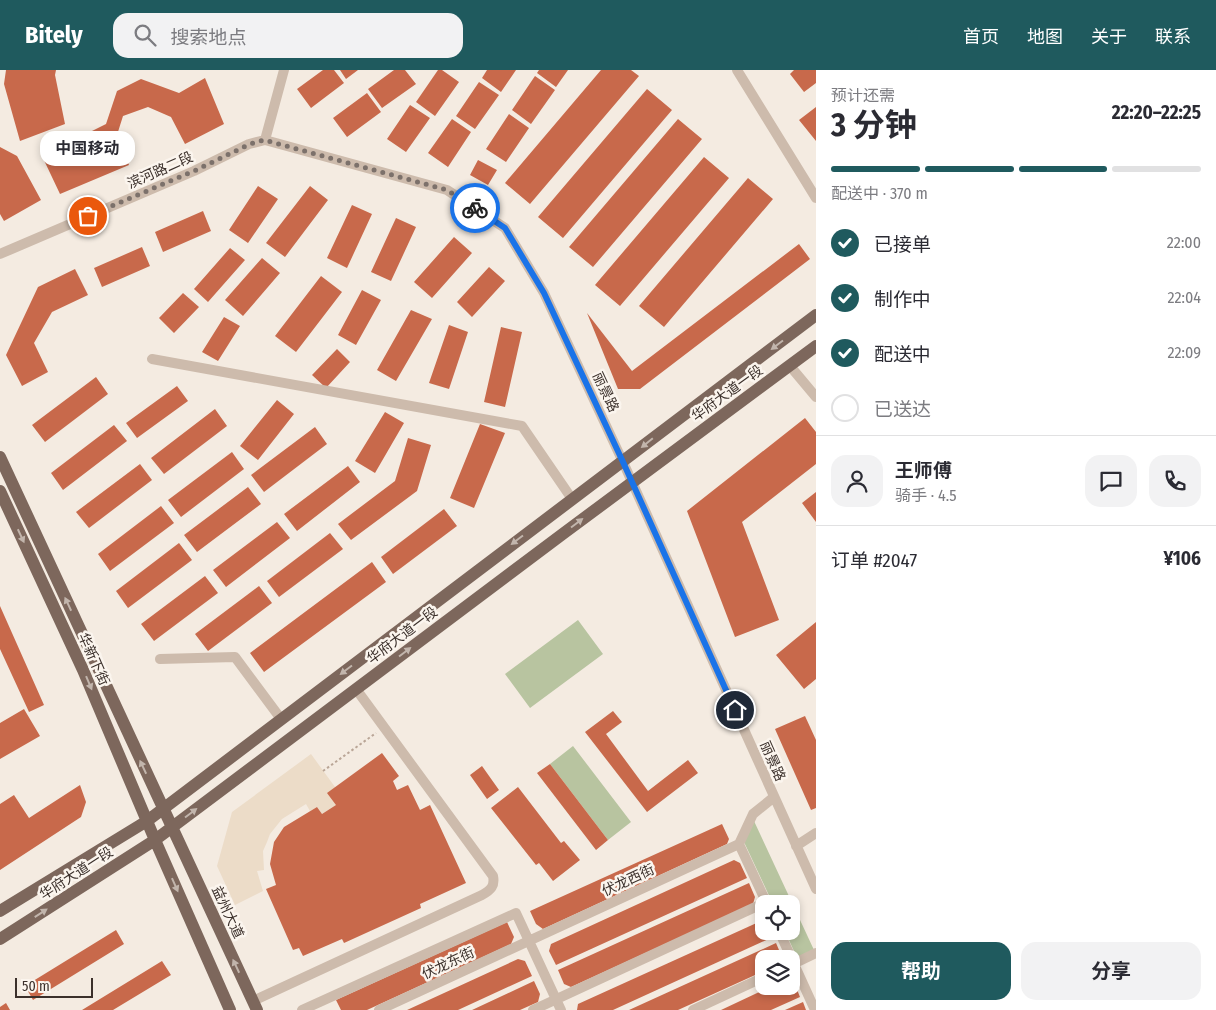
<!DOCTYPE html>
<html lang="zh">
<meta charset="utf-8">
<style>
body{margin:0;font-family:"Fira Sans Condensed","Noto Sans SC",sans-serif;background:#f2f2f3;color:#2b2b33;height:100vh;display:flex;flex-direction:column;font-size:19px;white-space:nowrap}
*{box-sizing:border-box;margin:0}
p{font-size:16px;color:#7c7c81}
.icon{flex:none;width:28px;height:28px;fill:none;stroke:currentColor;stroke-width:2;stroke-linecap:round;stroke-linejoin:round}
.map{position:relative;flex:1;overflow:hidden}
.side{display:flex;flex-direction:column;background:#fff;width:400px}
.side>*{flex:none}
.tools{position:absolute;left:755px;top:825px;display:grid;gap:10px}
.tools a{display:grid;place-items:center;width:45px;height:45px;border-radius:10px;background:#fff;box-shadow:0 2px 8px #0003;font-size:25px}
.scale{position:absolute;left:15px;bottom:12px;width:78px;box-sizing:border-box;padding-left:5px;border:2px solid #3b302b;border-top:0;font-size:14px;line-height:18px;white-space:nowrap;color:#3b302b;-webkit-text-stroke:4px #fbf5ee;paint-order:stroke}
.pin{position:absolute;display:grid;place-items:center;width:42px;height:42px;color:#fff;margin:-21px;border:2px solid #fff;border-radius:50%;box-shadow:0 1px 5px #0007}
.courier{position:absolute;display:grid;place-items:center;width:50px;height:50px;margin:-25px;border:4px solid #1a73e8;border-radius:50%;background:#fff;color:#222;box-shadow:0 1px 6px #0007}
.bubble{position:absolute;height:35px;border-radius:15px;background:#fff;box-shadow:0 2px 8px #0003;font-size:16px;font-weight:700;line-height:35px;text-align:center}
.overview em{font-style:normal;font-weight:700}
.overview div{display:flex;flex-direction:column-reverse}
.overview{display:flex;align-items:center;justify-content:space-between;height:85px;padding:0 15px}
h1{font-size:32px;font-weight:700;line-height:38px}
.bar{display:grid;grid-template-columns:repeat(4,1fr);gap:8px 5px;align-content:center;height:60px;padding:0 15px}
.bar i{height:6px;border-radius:4px;background:#e1e1e2}
.bar .current{background:#1f5a5e}
.bar p{grid-column:span 4}
.line{display:flex;align-items:center;gap:12px;padding:0 15px;border-top:1px solid #e1e1e2}
.line div{flex:1}
.round{display:grid;place-items:center;flex:none;width:52px;height:52px;border-radius:15px;background:#f2f2f3}
ol{padding:0 15px;list-style:none}
li{display:flex;align-items:center;gap:15px;height:55px}
li p{margin-inline-start:auto}
li .icon{padding:5px;border-radius:50%;background:#1f5a5e;color:#fff;stroke-width:4}
li:last-child{color:#7c7c81}
li i{width:28px;height:28px;border:2px solid #e1e1e2;border-radius:50%}
.primary-button{display:flex;gap:10px;margin-top:auto;padding:10px 15px}
.primary-button a{flex:1;height:58px;border-radius:15px;background:#1f5a5e;color:#fff;font-size:20px;font-weight:700;line-height:58px;text-align:center}
.primary-button a+a{background:#f2f2f3;color:#2b2b33}
header{display:flex;align-items:center;gap:30px;box-sizing:border-box;height:70px;padding:0 25px;background:#1f5a5e;color:#fff}
header strong{font-size:24px}
nav{display:flex;gap:28px;margin-inline-start:auto;font-size:18px}
.search{width:350px;height:45px;background:#f2f2f3;display:flex;align-items:center;gap:12px;box-sizing:border-box;padding:0 18px;border-radius:15px;color:#7c7c81;font-size:19px}
main{display:flex;flex:1;min-height:0}
.map>svg:first-child{display:block}
.green{fill:#b8c4a0}
.plaza{fill:#ecdcc8}
.building{fill:#c8694b}
.lines{fill:none;stroke-linecap:round;stroke-linejoin:round}
.path{stroke:#b9a596;stroke-width:2;stroke-dasharray:2.5 2.5;stroke-linecap:butt}
.minor{stroke:#cdbbac;stroke-width:10}
.major{stroke:#7d675c;stroke-width:12}
.oneway{fill:#c2b5ac}
.done{stroke:#7c716b;stroke-width:5;stroke-dasharray:0 9}
.route{stroke:#1a73e8;stroke-width:6}
.labels{text-anchor:middle;stroke-width:5;stroke-linejoin:round;paint-order:stroke}
.street-label{font-size:14px;fill:#3b302b;stroke:#fbf5ee}
</style>
<header>
<strong>Bitely</strong>
<div class="search"><svg class="icon" aria-label="search" viewBox="0 0 24 24"><circle cx="10" cy="10" r="6"/><path d="M15 15l6 6"/></svg>搜索地点</div>
<nav><a>首页</a><a>地图</a><a>关于</a><a>联系</a></nav>
</header>
<main>
<div class="map">
<svg width="816" height="940" viewBox="0 0 816 940">
<rect width="100%" height="100%" fill="#f4ebe1"/>
<!-- green -->
<path class="green" d="M578,550L603,584L530,638L505,604Z
M573,676L631,752L608,770L550,694Z
M754,751L814,880L797,888L785,861H791V834H773L744,772Z"/>
<!-- plaza -->
<path class="plaza" d="M311,684L335,717L336,735L322,744L317,737L310,741L306,734L282,749L270,764L267,772L263,781L264,800L257,801L263,821L235,835L217,796L232,742Z"/>
<!-- building -->
<path class="building" d="M6,0H56L55,5L65,54L20,71L4,14Z
M323,0H334L344,13L311,38L297,19Z
M340,0H358L346,9Z
M394,0H405L416,14L382,38L368,19Z
M438,0H442L459,12L435,46L416,32Z
M487,0H516L501,22L482,8Z
M539,0H568L556,17L537,3Z
M601,0H631L639,6L530,134L505,113Z
M794,0H816V13L804,22L790,4Z
M535,6L555,20L531,54L512,40Z
M205,8L224,54L185,74L171,47L148,37L123,46L117,65L129,95L60,124L42,86L106,54L117,21L141,9L179,23Z
M479,12L499,25L475,59L456,46Z
M647,19L672,40L563,168L538,147Z
M367,23L381,42L347,67L333,48Z
M410,35L430,48L406,82L387,69Z
M816,37V71L799,50Z
M509,44L529,58L506,92L486,79Z
M452,49L471,62L448,97L428,83Z
M678,49L702,69L593,197L569,177Z
M0,77L17,86L41,130L4,151L0,144Z
M704,87L729,108L620,236L595,215Z
M478,90L497,100L488,115L470,105Z
M748,108L773,129L664,257L639,236Z
M258,116L278,129L248,173L229,160Z
M310,116L328,130L285,187L266,173Z
M352,135L372,144L347,198L327,188Z
M203,141L211,161L163,182L155,162Z
M396,148L416,157L391,211L371,202Z
M454,167L472,183L432,228L414,212Z
M799,174L810,189L640,319H618L587,243L632,301Z
M142,177L150,196L102,217L94,198Z
M230,178L245,190L208,232L194,219Z
M262,188L280,203L243,246L225,230Z
M489,197L505,211L472,247L457,232Z
M75,199L88,225L52,242L34,273L48,302L22,316L6,285L38,217Z
M321,206L342,222L296,282L275,266Z
M362,220L381,230L356,275L338,265Z
M183,223L199,237L174,263L159,248Z
M411,240L432,249L396,311L377,300Z
M224,247L240,256L218,291L202,282Z
M449,255L468,262L449,319L429,313Z
M501,257L522,262L505,337L484,332Z
M337,279L350,292L326,318L312,305Z
M96,307L108,324L45,372L32,355Z
M177,316L188,331L137,368L126,353Z
M277,330L294,344L258,390L240,376Z
M215,339L227,356L164,404L151,388Z
M385,342L404,353L375,403L355,391Z
M805,348L816,362V394L742,452L779,550L735,567L687,441Z
M480,354L505,363L474,438L450,428Z
M114,355L127,371L63,420L51,403Z
M315,357L327,374L264,422L251,405Z
M408,368L431,375L417,421L351,470L338,454L395,411Z
M232,382L244,399L181,447L168,430Z
M140,394L152,410L89,458L76,442Z
M348,396L360,412L297,461L284,444Z
M248,417L261,434L197,482L184,465Z
M816,422V452L802,433Z
M161,436L174,453L110,501L98,484Z
M444,439L457,456L393,504L381,487Z
M277,452L290,468L226,517L213,500Z
M330,463L343,479L279,527L267,511Z
M179,473L192,490L128,538L116,521Z
M372,492L386,512L264,602L250,583Z
M205,506L218,523L154,571L141,554Z
M259,516L272,533L208,581L195,564Z
M0,536L44,635L29,642L0,579Z
M816,552V609L804,619L776,585Z
M24,639L40,666L0,689V653Z
M613,641L622,652L606,664L648,721L688,690L698,703L647,742L585,662Z
M805,646L816,670V738L811,740L775,659Z
M382,683L399,706L393,711L397,720L408,715L420,740L430,735L466,813L420,834L421,838L344,873L342,869L303,886L299,878L293,880L266,819L276,815L270,794L274,772L284,757L317,737L322,744L336,735L327,723Z
M550,694L608,770L596,780L537,703Z
M482,696L499,720L487,729L470,705Z
M80,715L86,732L81,747L0,800V734L14,725L29,748Z
M518,717L561,773L564,771L580,790L553,811L539,793L536,795L491,738Z
M722,754L729,769L727,774L543,859L536,854L530,841Z
M734,790L740,793L747,808L556,895L549,881L551,874Z
M749,813L755,827L753,834L571,917L564,914L558,900Z
M761,851L764,852V861H771L773,867L613,940H577L578,934Z
M507,852L514,867L511,874L367,940H341L336,930Z
M116,860L124,874L33,930L25,916Z
M776,873L782,887L781,889H764V901L678,940H629Z
M518,889L525,891L532,906L458,940H407Z
M162,891L171,905L113,940H82Z
M534,911L540,924L538,932L520,940H472Z
M791,911L794,912L800,927L771,940H721L772,916H791Z
M803,932L806,940H785Z
M6,933L10,940H0V937Z"/>
<g class="lines">
<!-- path -->
<path class="path" d="M323,701L376,663"/>
<!-- minor -->
<path class="minor" d="M737,0L816,128
M265,70L447,120L505,158L544,223L623,392L816,819
M0,184L194,101L249,74L265,70L284,0
M152,289L522,356L572,429
M790,296L816,327
M160,589L235,587L281,649
M796,776L816,763
M767,834L739,774L753,744L774,727
M779,861L815,940
M791,895L816,883
M253,931L482,825C491,820 495,816 493,806L356,619
M302,940L516,843L561,940
M379,940L739,774
M533,940L766,832
M693,940L764,907"/>
<!-- major -->
<path class="major" d="M0,387L257,940
M0,421L83,600L155,770L230,940
M0,841L147,751L816,245
M0,869L155,770L564,463L816,276"/>
</g>
<!-- one-way arrows -->
<defs><path id="oneway-solid" d="M-6-.8H1V-3.2L6.5 0L1 3.2V.8H-6Z" transform="scale(1.25)"/></defs>
<g class="oneway">
<use href="#oneway-solid" transform="translate(777 275) rotate(143)"/>
<use href="#oneway-solid" transform="translate(647 373) rotate(141)"/>
<use href="#oneway-solid" transform="translate(577 453) rotate(-37)"/>
<use href="#oneway-solid" transform="translate(21 466) rotate(65)"/>
<use href="#oneway-solid" transform="translate(517 470) rotate(143)"/>
<use href="#oneway-solid" transform="translate(68 534) rotate(-115)"/>
<use href="#oneway-solid" transform="translate(405 582) rotate(-37)"/>
<use href="#oneway-solid" transform="translate(346 600) rotate(143)"/>
<use href="#oneway-solid" transform="translate(89 613) rotate(67)"/>
<use href="#oneway-solid" transform="translate(143 697) rotate(-115)"/>
<use href="#oneway-solid" transform="translate(191 743) rotate(-37)"/>
<use href="#oneway-solid" transform="translate(175 815) rotate(66)"/>
<use href="#oneway-solid" transform="translate(41 843) rotate(-33)"/>
<use href="#oneway-solid" transform="translate(236 896) rotate(-115)"/>
</g>
<g class="lines">
<!-- done -->
<path class="done" d="M88,146L194,101L250,74L264,70L447,120L475,138"/>
<!-- route -->
<path class="route" d="M475,138L505,158L544,223L623,392L735,640"/>
</g>
<g class="labels">
<!-- street labels -->
<g class="street-label">
<text transform="translate(160 100) rotate(-24)" y="5">滨河路二段</text>
<text transform="translate(606 322) rotate(65)" y="5">丽景路</text>
<text transform="translate(727 323) rotate(-36)" y="5">华府大道一段</text>
<text transform="translate(402 565) rotate(-37)" y="5">华府大道一段</text>
<text transform="translate(94 589) rotate(66)" y="5">华新下街</text>
<text transform="translate(773 691) rotate(66)" y="5">丽景路</text>
<text transform="translate(76 803) rotate(-33)" y="5">华府大道一段</text>
<text transform="translate(628 810) rotate(-25)" y="5">伏龙西街</text>
<text transform="translate(228 842) rotate(65)" y="5">益州大道</text>
<text transform="translate(448 893) rotate(-25)" y="5">伏龙东街</text>
</g>
</g>
</svg>
<div class="tools">
<a><svg class="icon" aria-label="locate" viewBox="0 0 24 24"><circle cx="12" cy="12" r="6"/><path d="M12 2v4M12 18v4M2 12h4M18 12h4"/></svg></a>
<a><svg class="icon" aria-label="layers" viewBox="0 0 24 24"><path d="M12 4l9 5-9 5-9-5zM3 14l9 5 9-5"/></svg></a>
</div>
<div class="scale">50 m</div>
<div class="pin" style="left:88px;top:146px;background:#ea580c"><svg class="icon" aria-label="bag" viewBox="0 0 24 24"><path d="M5 8h14l-1 12H6zM9 8a3 3 0 0 1 6 0"/></svg></div>
<div class="pin" style="left:735px;top:640px;background:#1f2937"><svg class="icon" aria-label="home" viewBox="0 0 24 24"><path d="M3 11l9-7 9 7M6 9v11h12V9"/></svg></div>
<div class="courier" style="left:475px;top:138px"><svg class="icon" aria-label="bike" viewBox="0 0 24 24"><circle cx="6" cy="16" r="4"/><circle cx="18" cy="16" r="4"/><path d="M6 16l4-8h5l3 8M10 8l3 8H6M13 5h3"/></svg></div>
<div class="bubble" style="left:40px;top:61px;width:95px">中国移动</div>
</div>
<section class="side">
<div class="overview"><div><h1>3 分钟</h1><p>预计还需</p></div><em>22:20–22:25</em></div>
<div class="bar"><i class="current"></i><i class="current"></i><i class="current"></i><i></i><p>配送中 · 370 m</p></div>
<ol>
<li><svg class="icon" aria-label="check" viewBox="0 0 24 24"><path d="M5 12l5 5 9-10"/></svg>已接单<p>22:00</p></li>
<li><svg class="icon" aria-label="check" viewBox="0 0 24 24"><path d="M5 12l5 5 9-10"/></svg>制作中<p>22:04</p></li>
<li><svg class="icon" aria-label="check" viewBox="0 0 24 24"><path d="M5 12l5 5 9-10"/></svg>配送中<p>22:09</p></li>
<li><i></i>已送达</li>
</ol>
<div class="line" style="height:90px"><a class="round"><svg class="icon" aria-label="person" viewBox="0 0 24 24"><circle cx="12" cy="8" r="4"/><path d="M4 21q1-7 8-7t8 7"/></svg></a><div><b>王师傅</b><p>骑手 · 4.5</p></div><a class="round"><svg class="icon" aria-label="chat" viewBox="0 0 24 24"><path d="M4 5h16v11H9l-5 4z"/></svg></a><a class="round"><svg class="icon" aria-label="phone" viewBox="0 0 24 24"><path d="M5 4h4l2 5-3 2q2 4 5 5l2-3 5 2v4C11 20 4 13 5 4z"/></svg></a></div>
<div class="line" style="height:65px"><div>订单 #2047</div><b>¥106</b></div>
<div class="primary-button"><a>帮助</a><a>分享</a></div>
</section>
</main>
